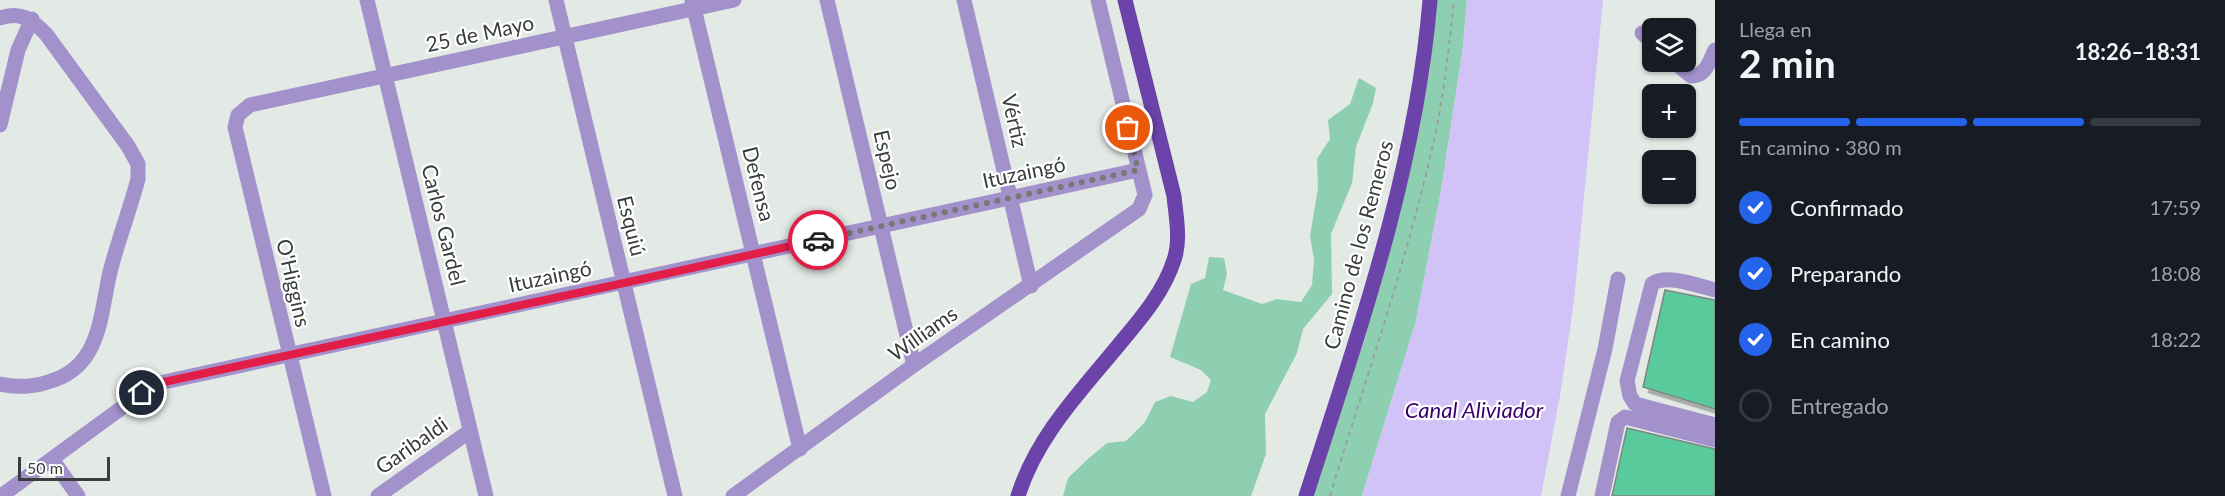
<!DOCTYPE html>
<html lang="es">
<meta charset="utf-8">
<style>
body{margin:0;font-family:Lato,sans-serif;background:#20242c;color:#f1f3f6;height:100vh;display:flex;flex-direction:column;font-size:22px;white-space:nowrap}
*{box-sizing:border-box;margin:0}
p{font-size:20px;color:#9ea1a6}
.icon{flex:none;width:33px;height:33px;fill:none;stroke:currentColor;stroke-width:2;stroke-linecap:round;stroke-linejoin:round}
.map{position:relative;flex:1;overflow:hidden}
.side{display:flex;flex-direction:column;background:#171b24;width:510px}
.side>*{flex:none}
.fabs{position:absolute;left:1642px;top:18px;display:grid;gap:12px}
.fabs a{display:grid;place-items:center;width:54px;height:54px;border-radius:9px;background:#171b24;box-shadow:0 2px 4px #0004;font-size:30px}
.scale{position:absolute;left:18px;bottom:15px;width:92px;box-sizing:border-box;padding-left:6px;border:3px solid #393d3b;border-top:0;font-size:16px;line-height:21px;white-space:nowrap;color:#393d3b;-webkit-text-stroke:4px #fff;paint-order:stroke}
.pin{position:absolute;display:grid;place-items:center;width:51px;height:51px;color:#fff;margin:-26px;border:3px solid #fff;border-radius:50%;box-shadow:0 2px 6px #0007}
.courier{position:absolute;display:grid;place-items:center;width:60px;height:60px;margin:-30px;border:4px solid #e11d48;border-radius:50%;background:#fff;color:#222;box-shadow:0 2px 8px #0007}
.head em{font-style:normal;font-weight:700}
.head div{display:flex;flex-direction:column-reverse}
.head{display:flex;align-items:center;justify-content:space-between;height:102px;padding:0 24px}
h1{font-size:39px;font-weight:700;line-height:45px}
.bar{display:grid;grid-template-columns:repeat(4,1fr);gap:9px 6px;align-content:center;height:72px;padding:0 24px}
.bar i{height:8px;border-radius:4px;background:#363941}
.bar .active{background:#2563eb}
.bar p{grid-column:span 4}
ol{padding:0 24px;list-style:none}
li{display:flex;align-items:center;gap:18px;height:66px}
li p{margin-inline-start:auto}
li .icon{padding:6px;border-radius:50%;background:#2563eb;color:#fff;stroke-width:4}
li:last-child{color:#9ea1a6}
li i{width:33px;height:33px;border:3px solid #363941;border-radius:50%}
main{display:flex;flex:1;min-height:0}
.map>svg:first-child{display:block}
.green{fill:#8ecfb1}
.water{fill:#d1c2f7}
.building{fill:#58ca9c;stroke:#7f8783;stroke-width:1.5;filter:url(#shadow)}
.lines{fill:none;stroke-linecap:round;stroke-linejoin:round}
.path{stroke:#989e9b;stroke-width:2;stroke-dasharray:4.5 4.5;stroke-linecap:butt}
.minor{stroke:#a291ca;stroke-width:15}
.major{stroke:#6b43a9;stroke-width:15}
.done{stroke:#747a77;stroke-width:6;stroke-dasharray:0 10.8}
.route{stroke:#e11d48;stroke-width:8}
.labels{text-anchor:middle;stroke-width:4.5;stroke-linejoin:round;paint-order:stroke}
.street-label{font-size:21px;fill:#393d3b;stroke:#fff}
.water-label{font-size:22px;font-style:italic;fill:#38016c;stroke:#fff}
</style>
<main>
<div class="map">
<svg width="1715" height="496" viewBox="0 0 1715 496">
<defs>
<filter id="shadow"><feDropShadow dx="5.5" dy="5.5" stdDeviation="0" flood-color="#0004"/></filter>
</defs>
<rect width="100%" height="100%" fill="#e3eae6"/>
<!-- green -->
<path class="green" d="M1436,0H1467L1463,47L1441,191L1416,321L1362,496H1313L1365,337L1429,75Z
M1359,78L1376,88L1373,103L1356,147L1352,183L1331,234L1332,294L1303,329L1297,353L1265,414L1266,454L1251,496H1063L1068,478L1089,458L1107,443L1126,441L1145,422L1155,402L1171,396L1193,402L1207,392L1211,380L1201,370L1170,357L1191,284L1205,278L1209,257L1224,258L1227,274L1223,290L1262,304L1277,299L1301,302L1312,285L1314,260L1310,236L1318,188L1317,159L1330,139L1328,120L1350,104Z"/>
<!-- water -->
<path class="water" d="M1467,0H1603L1574,301L1560,396L1541,496H1362L1416,321L1441,191L1463,47Z"/>
<!-- building -->
<path class="building" d="M1665,290L1715,300V409L1643,387Z
M1627,428L1715,449V496H1612Z"/>
<g class="lines">
<!-- path -->
<path class="path" d="M1330,496C1366,378 1407,261 1434,140C1444,94 1449,47 1454,0"/>
<!-- minor -->
<path class="minor" d="M367,0L486,496
M556,0L675,496
M692,0L800,449
M827,0L914,365
M964,0L1031,286
M0,18C21,11 31,19 46,34L128,146L138,164V179C130,209 119,238 111,268C100,310 103,363 54,380C35,387 20,388 0,384
M1642,33L1653,43
M1674,62L1691,76C1706,76 1709,62 1715,50
M0,125L18,50L32,19
M1715,290C1698,286 1666,273 1652,284L1627,381L1630,396L1635,404L1715,425
M52,459L78,496
M1,496L142,393L164,382L1138,170
M324,496L235,127L238,115L250,105L734,0
M378,496L470,431
M733,496L914,365L1139,209L1145,195L1098,0
M1568,496L1605,349L1618,279
M1602,496L1618,422L1625,417L1715,440"/>
<!-- major -->
<path class="major" d="M1018,496C1037,435 1083,389 1122,341C1143,316 1164,291 1174,260C1181,240 1176,217 1174,196L1125,0
M1306,496C1358,334 1416,171 1430,0"/>
</g>
<g class="lines">
<!-- done -->
<path class="done" d="M818,240L1138,170L1128,128"/>
<!-- route -->
<path class="route" d="M142,393L164,382L624,283L818,240"/>
</g>
<g class="labels">
<!-- street labels -->
<g class="street-label">
<text transform="translate(480 34) rotate(-12)" y="7">25 de Mayo</text>
<text transform="translate(1014 121) rotate(77)" y="7">Vértiz</text>
<text transform="translate(887 160) rotate(77)" y="7">Espejo</text>
<text transform="translate(1024 173) rotate(-12)" y="7">Ituzaingó</text>
<text transform="translate(758 184) rotate(76)" y="7">Defensa</text>
<text transform="translate(443 225) rotate(76)" y="7">Carlos Gardel</text>
<text transform="translate(631 226) rotate(76)" y="7">Esquiú</text>
<text transform="translate(1359 245) rotate(-75)" y="7">Camino de los Remeros</text>
<text transform="translate(550 277) rotate(-12)" y="7">Ituzaingó</text>
<text transform="translate(293 283) rotate(77)" y="7">O'Higgins</text>
<text transform="translate(923 334) rotate(-35)" y="7">Williams</text>
<text transform="translate(412 446) rotate(-35)" y="7">Garibaldi</text>
</g>
<!-- water labels -->
<g class="water-label">
<text x="1474" y="418">Canal Aliviador</text>
</g>
</g>
</svg>
<div class="fabs">
<a><svg class="icon" aria-label="layers" viewBox="0 0 24 24"><path d="M12 4l9 5-9 5-9-5zM3 14l9 5 9-5"/></svg></a>
<a>+</a>
<a>−</a>
</div>
<div class="scale">50 m</div>
<div class="pin" style="left:1128px;top:128px;background:#ea580c"><svg class="icon" aria-label="bag" viewBox="0 0 24 24"><path d="M5 8h14l-1 12H6zM9 8a3 3 0 0 1 6 0"/></svg></div>
<div class="pin" style="left:142px;top:393px;background:#1f2937"><svg class="icon" aria-label="home" viewBox="0 0 24 24"><path d="M3 11l9-7 9 7M6 9v11h12V9"/></svg></div>
<div class="courier" style="left:818px;top:240px"><svg class="icon" aria-label="car" viewBox="0 0 24 24"><path d="M5 17H2v-5l4-1 3-4h7l3 4 3 1v5h-3M9 17h6M6 11h13"/><circle cx="7" cy="17" r="2"/><circle cx="17" cy="17" r="2"/></svg></div>
</div>
<section class="side">
<div class="head"><div><h1>2 min</h1><p>Llega en</p></div><em>18:26–18:31</em></div>
<div class="bar"><i class="active"></i><i class="active"></i><i class="active"></i><i></i><p>En camino · 380 m</p></div>
<ol>
<li><svg class="icon" aria-label="check" viewBox="0 0 24 24"><path d="M5 12l5 5 9-10"/></svg>Confirmado<p>17:59</p></li>
<li><svg class="icon" aria-label="check" viewBox="0 0 24 24"><path d="M5 12l5 5 9-10"/></svg>Preparando<p>18:08</p></li>
<li><svg class="icon" aria-label="check" viewBox="0 0 24 24"><path d="M5 12l5 5 9-10"/></svg>En camino<p>18:22</p></li>
<li><i></i>Entregado</li>
</ol>
</section>
</main>
